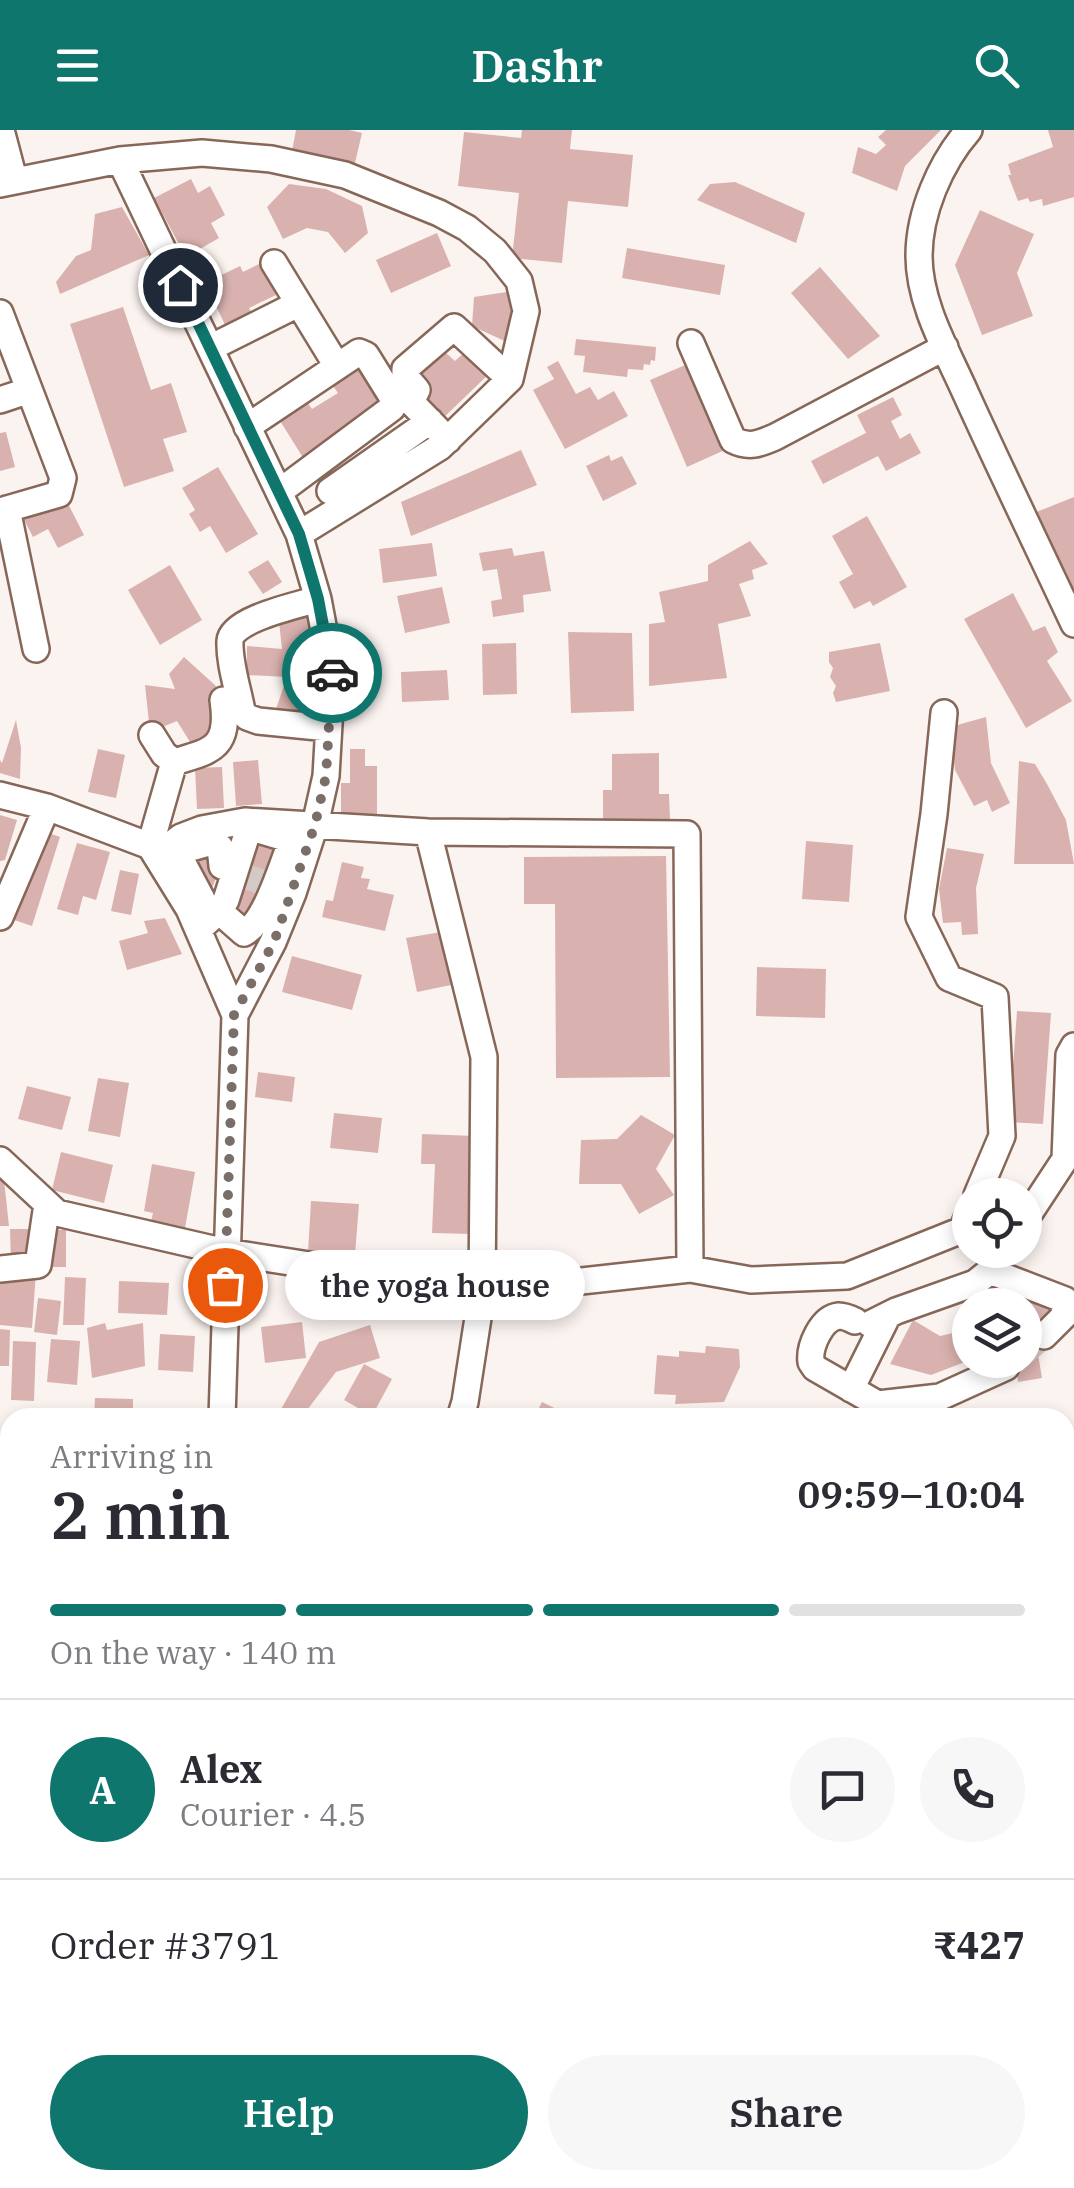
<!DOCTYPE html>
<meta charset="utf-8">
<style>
body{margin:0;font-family:"IBM Plex Serif",serif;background:#f7f7f7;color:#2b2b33;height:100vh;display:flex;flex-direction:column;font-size:38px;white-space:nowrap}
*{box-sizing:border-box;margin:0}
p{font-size:32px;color:#7c7c81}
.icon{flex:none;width:55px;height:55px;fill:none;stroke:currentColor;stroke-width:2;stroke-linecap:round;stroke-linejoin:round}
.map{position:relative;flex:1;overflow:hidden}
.panel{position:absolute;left:0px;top:1278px;width:1075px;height:782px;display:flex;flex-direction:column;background:#fff;border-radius:30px 30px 0 0;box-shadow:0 5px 15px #0003}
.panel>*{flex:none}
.controls{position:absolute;left:952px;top:1048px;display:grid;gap:20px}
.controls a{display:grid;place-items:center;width:90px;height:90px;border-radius:50%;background:#fff;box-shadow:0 5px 15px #0003;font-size:50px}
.pin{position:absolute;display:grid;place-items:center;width:85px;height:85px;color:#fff;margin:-42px;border:5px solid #fff;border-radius:50%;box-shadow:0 2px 10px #0007}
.courier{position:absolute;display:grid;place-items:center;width:100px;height:100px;margin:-50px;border:8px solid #0f766e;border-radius:50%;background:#fff;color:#222;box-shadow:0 2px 12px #0007}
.bubble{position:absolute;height:70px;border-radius:35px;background:#fff;box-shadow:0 5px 15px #0003;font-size:32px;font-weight:600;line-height:70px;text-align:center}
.summary em{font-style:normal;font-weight:600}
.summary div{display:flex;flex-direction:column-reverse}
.summary{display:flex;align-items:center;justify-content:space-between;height:170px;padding:0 50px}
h1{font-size:65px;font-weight:600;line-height:75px}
.bar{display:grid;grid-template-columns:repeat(4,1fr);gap:15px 10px;align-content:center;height:120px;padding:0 50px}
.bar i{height:12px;border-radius:8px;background:#e1e1e2}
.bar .on{background:#0f766e}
.bar p{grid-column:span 4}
.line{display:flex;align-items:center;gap:25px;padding:0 50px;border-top:2px solid #e1e1e2}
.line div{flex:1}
.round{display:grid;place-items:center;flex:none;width:105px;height:105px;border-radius:52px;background:#f7f7f7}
.action{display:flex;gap:20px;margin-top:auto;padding:20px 50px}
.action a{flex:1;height:115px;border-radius:60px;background:#0f766e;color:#fff;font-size:40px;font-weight:600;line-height:115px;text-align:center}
.action a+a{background:#f7f7f7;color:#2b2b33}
header{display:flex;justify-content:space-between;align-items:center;height:130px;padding:0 50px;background:#0f766e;color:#fff;font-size:45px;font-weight:600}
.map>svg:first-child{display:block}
.building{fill:#d9b2af}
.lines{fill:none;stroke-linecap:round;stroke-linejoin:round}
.street-tunnel{stroke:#d3cac7;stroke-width:25;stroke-dasharray:25 12;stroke-linecap:butt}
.street-casing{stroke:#866758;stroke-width:30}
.street{stroke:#fff;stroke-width:25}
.done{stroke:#7a6e69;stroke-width:10;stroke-dasharray:0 18}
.route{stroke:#0f766e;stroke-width:12}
</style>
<header><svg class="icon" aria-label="menu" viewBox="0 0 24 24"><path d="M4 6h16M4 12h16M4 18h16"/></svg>Dashr<svg class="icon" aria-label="search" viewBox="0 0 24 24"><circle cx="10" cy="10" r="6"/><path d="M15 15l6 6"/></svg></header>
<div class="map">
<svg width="1074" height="2058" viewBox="0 0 1074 2058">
<rect width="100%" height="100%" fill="#fbf3f0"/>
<!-- building -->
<path class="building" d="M296,0H349L362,3L354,37L292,21Z
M522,0H572L570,19L633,25L628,77L568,71L562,133L512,128L519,63L458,56L464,2L521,8Z
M886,0H941L905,36L897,61L852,43L858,17L876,24L886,15L878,7Z
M1048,0H1074V67L1043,76L1042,69L1030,72L1028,68L1018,71L1008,45H1011L1008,34L1053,17Z
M191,49L198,63L210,56L225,85L211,93L219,108L186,127L154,68Z
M735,52L805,83L796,113L697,70L710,54Z
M289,54L326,59L362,76L368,103L345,123L328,102L307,98L283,109L267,77Z
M122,77L149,125L60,164L56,152L76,126L91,120L95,84Z
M980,80L1034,104L1017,143L1033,186L982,205L955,135Z
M437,103L451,136L391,163L376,130Z
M627,118L725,135L720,165L622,148Z
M261,133L276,165L249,178L254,188L228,201L205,153L240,136L243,142Z
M820,137L880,206L848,229L791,163Z
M514,161L509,213L472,196L474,167Z
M123,177L151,260L171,253L187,302L163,309L174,341L124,357L70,194Z
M576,209L656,217L655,231L651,230L650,235L644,234L643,240L628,239L627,247L583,242L585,226L574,225Z
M436,214L455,231L468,219L492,241L437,294L409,241Z
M558,231L576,264L590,257L598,270L614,261L628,286L565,319L533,260L554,249L547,237Z
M690,233L727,319L687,337L650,250Z
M365,236L388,272L325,310L331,320L307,334L277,286L305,269L312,279L338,263L333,256Z
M893,267L902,285L891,291L900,309L910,303L921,323L886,341L878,326L823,354L811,331L866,303L857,285Z
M6,302L15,337L0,341V303Z
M521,320L537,355L411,406L401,372Z
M609,325L611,331L622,326L637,354L603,371L586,336Z
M218,337L258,404L226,423L210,396L200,402L189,384L195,380L182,358Z
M57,352L84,405L58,418L48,399L33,407L22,386Z
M1074,367V467L1034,383Z
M867,386L907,457L873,476L870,471L854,479L839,452L853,444L832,406Z
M750,411L768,434L752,440L754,449L739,454L751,486L718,494L727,548L649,556V494L665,492L659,462L708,451V435Z
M432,413L437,446L383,453L379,419Z
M512,418L514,426L544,421L551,461L523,465L524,482L493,487L491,471L502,469L497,439L483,441L479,423Z
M268,430L282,452L263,464L248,442Z
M170,435L202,490L160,515L128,460Z
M442,457L450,493L405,503L397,466Z
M1013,463L1033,501L1045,496L1058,522L1047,531L1072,571L1026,598L964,489Z
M313,477L322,524L305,536L325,553L303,594L276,579L287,547L247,545V516L282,519L278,483Z
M568,502L632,503L634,581L571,583Z
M516,513L517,564L483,565L482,514Z
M880,513L890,561L836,572L833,563L836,556L830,547L833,538L829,532V522Z
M184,527L216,556L208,574L221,582L195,620L177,591L150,602L145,555L175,559L169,544Z
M447,540L449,570L402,572L401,542Z
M986,587L991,633L1010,673L992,682L987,670L974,676L955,640L950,597Z
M16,590L21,618L20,649L0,643V630L2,633Z
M98,619L125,625L116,668L88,662Z
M350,619H365V636H377V684H341V653H350Z
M659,623V664H669L670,689L603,690V660H612V624Z
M258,630L262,674L236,676L233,632Z
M1019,631L1035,634L1047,654L1066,690L1074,734H1014Z
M222,637L224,678L197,679L195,638Z
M0,685L17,690L5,730L0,731Z
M40,700L60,707L32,796L11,789Z
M258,705L286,713L250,795L229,786Z
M806,711L853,715L849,772L802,769Z
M77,713L110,722L96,770L83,766L78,785L57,779Z
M947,718L984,724L976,758L978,804L962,805L961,792L943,793L939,759Z
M216,719L218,743L213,756L203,763L183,726Z
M666,726L670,947L556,948L555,774H524V727Z
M342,732L364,737L361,748L370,749L367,759L394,765L385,801L322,787L326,770L333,771Z
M120,740L139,744L131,785L111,781Z
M165,788L182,824L127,840L119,811L148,803L144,791Z
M441,802L451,855L417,862L406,808Z
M292,826L362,845L352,880L282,862Z
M757,837L826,839L825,888L756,886Z
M1017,881L1051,883L1043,994L1009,992Z
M258,942L295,947L292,972L255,967Z
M98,948L129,953L120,1007L88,1001Z
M27,956L71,967L62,1000L18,989Z
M334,983L382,988L378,1023L330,1018Z
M641,985L675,1005L656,1039L674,1065L639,1084L621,1054H579L581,1010L617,1009Z
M422,1004L475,1006L471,1104L432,1103L435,1034H421Z
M61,1022L113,1035L104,1073L52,1060Z
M152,1034L195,1042L185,1098L151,1092L153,1083L144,1081Z
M3,1041L9,1096H0V1042Z
M311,1071L359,1074L355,1125L308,1122Z
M10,1099H31L32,1133L11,1134Z
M47,1100H66V1137H47Z
M0,1139L36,1142L32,1198L0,1195Z
M65,1147L86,1148L84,1195H63Z
M119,1151L169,1153L167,1185L118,1183Z
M1002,1157L1052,1179L1036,1212L1042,1248L1018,1252L1015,1230H1025V1175H996Z
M38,1168L61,1171L57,1205L34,1202Z
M913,1190L940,1206L970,1199V1230L931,1245L890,1234Z
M302,1192L306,1228L265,1233L261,1197Z
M105,1193L107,1200L143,1193L145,1236L92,1248L87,1198Z
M370,1195L380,1228L336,1242L301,1288H276L319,1212Z
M0,1199L10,1200L9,1236H0Z
M160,1204L195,1206L193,1242L158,1240Z
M51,1209L80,1211L77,1255L47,1252Z
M13,1211L36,1212L34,1271L11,1270Z
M706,1216L739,1219L740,1237L724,1272L675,1274L676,1265L654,1264L657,1225L679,1227V1221L705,1223Z
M364,1234L392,1249L372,1286L344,1270Z
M95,1268L133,1269V1288H94Z
M542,1272L575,1288H534Z
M0,1334L10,1344V1391L7,1389L0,1392Z
M1065,1372L1074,1374V1388L1066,1413Z
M6,1457L10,1465V1486L0,1491V1460Z
M1074,1488V1558L1065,1553V1504Z
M4,1744H10V1777L0,1776V1750H3Z
M1074,1844V1901L1065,1907V1850Z
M0,1877L10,1878V1911H0Z
M236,2050H280L290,2058H234Z
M642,2050H695L694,2058H641Z
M911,2050H943L960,2058H913Z"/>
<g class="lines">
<!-- street-tunnel -->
<path class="street-tunnel" d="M239,744L270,755
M1025,1222L1044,1206"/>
<!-- street casing -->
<g class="street-casing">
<path id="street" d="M1,0L14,49
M969,0C940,33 919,83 919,126C919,174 947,221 966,264C1001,341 1038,417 1074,494
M120,30L202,23L271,29L345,45L439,83L467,98L495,121L519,151L526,181L510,249L440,317L299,404
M0,54L120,30L299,404L318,469L332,543L326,646L315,695L293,763L273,812L235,885L222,1288
M274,133L337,236
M0,183L63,348L59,364L0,381
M691,213L733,310C749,318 759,314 775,307L945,217
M210,218L298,174
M0,270L27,261
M247,297L359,222L366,225L394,270L392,278L279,362
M448,310L411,272L417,260L405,246V239L454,197L510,249
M330,361L430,291
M7,379L36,519
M318,469C299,475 231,489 230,511C229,533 238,559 242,581L247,587L258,591L328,598
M944,583L934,684L919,787L949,848L995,867L1002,1006L977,1065
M152,605L164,624L174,632C212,621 230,618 223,570
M0,665L47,677L150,716
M428,702L484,927L482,1162L465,1272L460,1288
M150,716L189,779L235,885
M150,716L174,632
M156,726L181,707L202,699L245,691L428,702L687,704L690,1139
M202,769L177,722L212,712L220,717L222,736
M0,787L47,677
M198,800L219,781L226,770L248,701L255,699L292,710C282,734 266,792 244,803L219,781
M0,1030L57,1083L226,1122L482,1162L690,1139L751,1150L847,1146L962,1100L970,1081
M1025,1090L1065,1029L1069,925L1074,916
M0,1139L38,1135L47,1074
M990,1141L1065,1170L1064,1186L1044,1206
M855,1191C851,1189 843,1186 839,1186C821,1188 809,1217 811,1232L815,1238L902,1288
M870,1194L896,1181L975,1153L990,1141L1005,1120
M851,1259L887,1187
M878,1274L940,1267L1006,1237
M1065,1324L1074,1323
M1065,1591L1074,1595
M1065,1785L1074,1780
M0,2048L10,2047
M178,2050L208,2058
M135,2058L136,2050
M230,2058L232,2050
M811,2058L815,2050"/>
</g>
<!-- street -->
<use href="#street" class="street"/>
</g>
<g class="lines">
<!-- done -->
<path class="done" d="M225,1155L234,885L274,812L315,695L326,646L332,543"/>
<!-- route -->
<path class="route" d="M180,155L299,404L318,469L332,543"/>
</g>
</svg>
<div class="controls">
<a><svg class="icon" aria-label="locate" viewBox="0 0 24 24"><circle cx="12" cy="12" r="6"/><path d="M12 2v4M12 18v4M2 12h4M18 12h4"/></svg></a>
<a><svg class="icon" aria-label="layers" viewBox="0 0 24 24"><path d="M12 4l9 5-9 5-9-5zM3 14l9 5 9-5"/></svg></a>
</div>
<div class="pin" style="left:225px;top:1155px;background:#ea580c"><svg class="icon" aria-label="bag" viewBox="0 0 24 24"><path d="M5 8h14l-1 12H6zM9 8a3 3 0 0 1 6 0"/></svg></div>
<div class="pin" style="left:180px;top:155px;background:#1f2937"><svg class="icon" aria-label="home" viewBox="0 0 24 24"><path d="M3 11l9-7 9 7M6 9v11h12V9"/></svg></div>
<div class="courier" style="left:332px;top:543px"><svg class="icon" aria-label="car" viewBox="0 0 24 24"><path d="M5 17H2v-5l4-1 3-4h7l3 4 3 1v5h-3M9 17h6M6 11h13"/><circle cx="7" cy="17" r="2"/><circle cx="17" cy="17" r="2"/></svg></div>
<div class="bubble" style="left:285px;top:1120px;width:300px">the yoga house</div>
<section class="panel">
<div class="summary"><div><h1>2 min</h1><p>Arriving in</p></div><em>09:59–10:04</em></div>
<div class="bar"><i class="on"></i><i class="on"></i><i class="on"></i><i></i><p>On the way · 140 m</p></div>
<div class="line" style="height:180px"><b class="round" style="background:#0f766e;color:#fff">A</b><div><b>Alex</b><p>Courier · 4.5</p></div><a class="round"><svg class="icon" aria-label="chat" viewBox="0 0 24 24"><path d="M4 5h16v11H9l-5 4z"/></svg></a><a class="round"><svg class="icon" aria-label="phone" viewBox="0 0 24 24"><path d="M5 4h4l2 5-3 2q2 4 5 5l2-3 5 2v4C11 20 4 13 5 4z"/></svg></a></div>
<div class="line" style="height:130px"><div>Order #3791</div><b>₹427</b></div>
<div class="action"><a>Help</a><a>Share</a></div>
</section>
</div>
